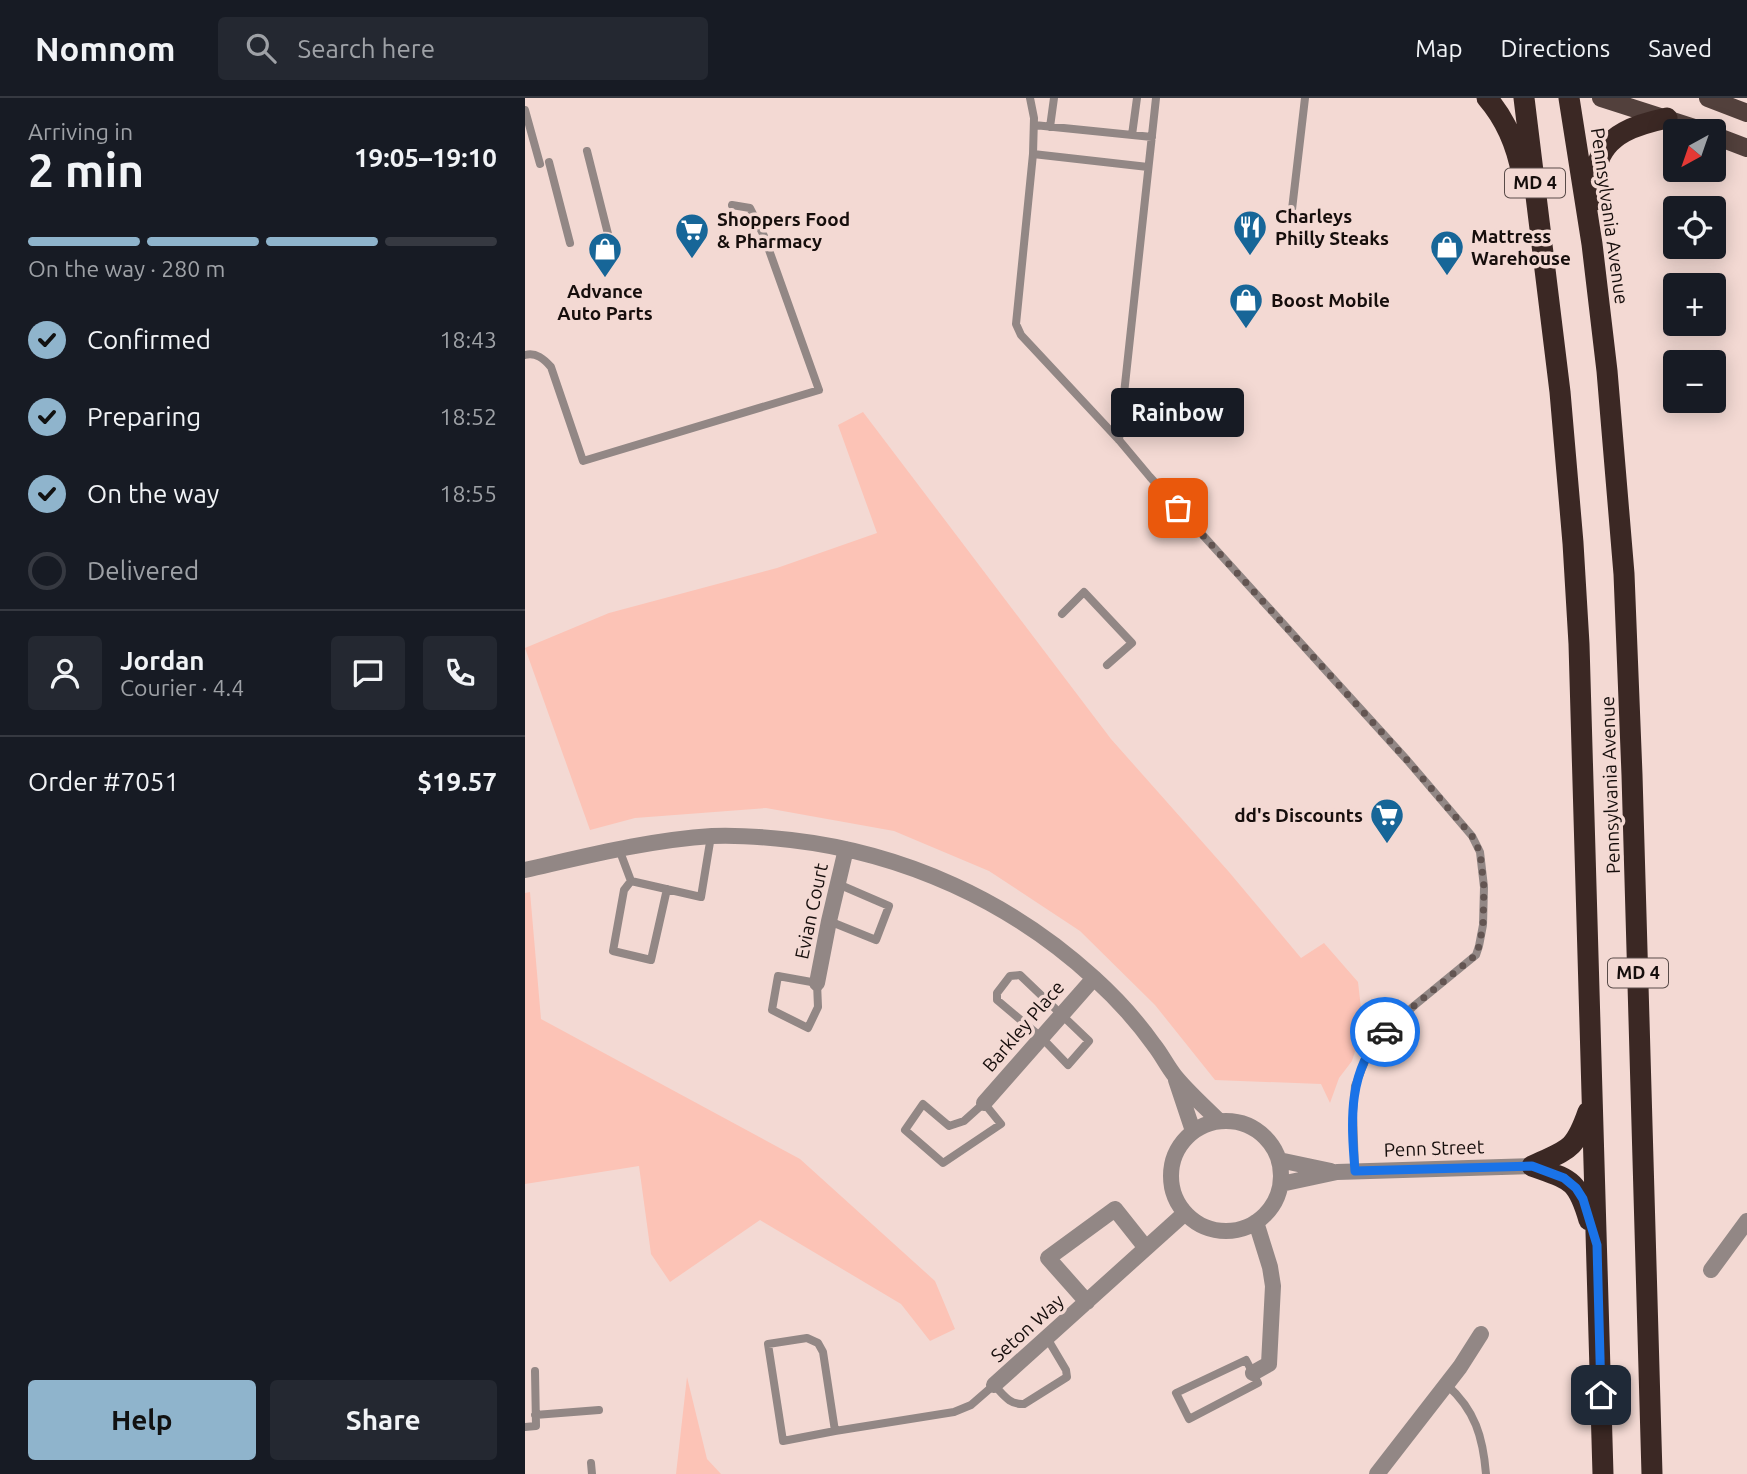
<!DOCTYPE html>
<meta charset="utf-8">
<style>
body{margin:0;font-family:Ubuntu,sans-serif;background:#242831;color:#f1f3f6;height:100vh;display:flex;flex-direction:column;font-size:26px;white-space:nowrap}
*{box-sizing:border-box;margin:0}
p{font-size:23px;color:#9ea1a6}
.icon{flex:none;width:38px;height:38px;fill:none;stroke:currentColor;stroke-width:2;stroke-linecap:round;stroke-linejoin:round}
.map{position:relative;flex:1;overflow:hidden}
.sheet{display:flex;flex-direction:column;background:#171b24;width:525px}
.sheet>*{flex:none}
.needle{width:46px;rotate:220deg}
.controls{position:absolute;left:1138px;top:21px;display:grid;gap:14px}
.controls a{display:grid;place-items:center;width:63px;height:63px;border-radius:7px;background:#171b24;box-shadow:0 4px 18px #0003;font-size:35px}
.pin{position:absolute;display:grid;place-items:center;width:60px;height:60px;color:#fff;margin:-30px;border-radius:14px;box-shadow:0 4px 10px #0006}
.courier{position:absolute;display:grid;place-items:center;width:70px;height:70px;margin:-35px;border:5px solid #1a73e8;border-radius:50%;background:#fff;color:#222;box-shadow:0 2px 9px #0007}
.bubble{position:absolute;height:49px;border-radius:7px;background:#171b24;box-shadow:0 4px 18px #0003;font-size:23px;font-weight:700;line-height:49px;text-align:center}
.summary em{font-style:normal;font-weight:700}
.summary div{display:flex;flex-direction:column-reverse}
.summary{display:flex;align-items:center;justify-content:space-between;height:119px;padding:0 28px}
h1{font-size:46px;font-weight:700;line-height:52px}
.bar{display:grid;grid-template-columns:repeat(4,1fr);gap:10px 7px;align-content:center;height:84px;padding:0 28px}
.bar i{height:9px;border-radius:5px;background:#363941}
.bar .current{background:#8fb4cc}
.bar p{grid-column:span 4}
.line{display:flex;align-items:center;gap:18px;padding:0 28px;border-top:2px solid #363941}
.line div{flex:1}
.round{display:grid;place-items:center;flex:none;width:74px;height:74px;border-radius:7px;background:#242831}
ol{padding:0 28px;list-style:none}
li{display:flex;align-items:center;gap:21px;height:77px}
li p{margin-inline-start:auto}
li .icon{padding:7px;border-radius:50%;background:#8fb4cc;color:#111;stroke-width:4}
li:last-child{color:#9ea1a6}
li i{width:38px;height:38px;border:4px solid #363941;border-radius:50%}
.cta{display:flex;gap:14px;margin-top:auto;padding:14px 28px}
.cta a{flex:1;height:80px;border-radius:7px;background:#8fb4cc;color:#111;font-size:28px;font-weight:700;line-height:80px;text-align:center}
.cta a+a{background:#242831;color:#f1f3f6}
header{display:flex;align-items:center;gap:42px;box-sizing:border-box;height:98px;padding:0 35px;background:#171b24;border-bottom:2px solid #363941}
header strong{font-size:33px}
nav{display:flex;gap:38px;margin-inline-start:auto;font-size:24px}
.search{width:490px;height:63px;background:#242831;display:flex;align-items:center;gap:18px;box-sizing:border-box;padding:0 24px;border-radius:7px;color:#9ea1a6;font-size:26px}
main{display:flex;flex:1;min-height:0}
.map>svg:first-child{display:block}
.green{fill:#fcc3b6}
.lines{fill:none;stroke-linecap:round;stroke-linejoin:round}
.lane{stroke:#928785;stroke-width:8}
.street{stroke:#928785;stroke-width:16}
.primary{stroke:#52403c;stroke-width:18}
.highway{stroke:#3b2824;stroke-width:21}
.done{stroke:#635552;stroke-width:7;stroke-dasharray:0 12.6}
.route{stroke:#1a73e8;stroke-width:9}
.labels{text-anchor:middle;stroke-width:7;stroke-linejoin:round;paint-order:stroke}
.shield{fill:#f3d9d3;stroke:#584b48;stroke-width:2}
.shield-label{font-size:18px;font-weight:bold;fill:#160e0c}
.poi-label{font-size:19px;font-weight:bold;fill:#160e0c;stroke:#f3d9d3;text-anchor:start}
.street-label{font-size:19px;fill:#160e0c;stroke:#f3d9d3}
</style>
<header>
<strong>Nomnom</strong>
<div class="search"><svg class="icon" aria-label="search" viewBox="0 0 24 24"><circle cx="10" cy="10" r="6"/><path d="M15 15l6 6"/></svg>Search here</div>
<nav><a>Map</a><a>Directions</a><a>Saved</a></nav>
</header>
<main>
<section class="sheet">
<div class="summary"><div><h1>2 min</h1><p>Arriving in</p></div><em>19:05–19:10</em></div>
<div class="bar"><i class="current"></i><i class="current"></i><i class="current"></i><i></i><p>On the way · 280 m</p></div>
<ol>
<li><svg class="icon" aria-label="check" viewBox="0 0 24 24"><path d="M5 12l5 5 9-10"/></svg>Confirmed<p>18:43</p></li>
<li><svg class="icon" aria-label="check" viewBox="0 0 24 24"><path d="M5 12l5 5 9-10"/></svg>Preparing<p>18:52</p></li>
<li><svg class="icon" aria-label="check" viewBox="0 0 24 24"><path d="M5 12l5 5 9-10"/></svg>On the way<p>18:55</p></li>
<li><i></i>Delivered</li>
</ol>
<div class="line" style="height:126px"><a class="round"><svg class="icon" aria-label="person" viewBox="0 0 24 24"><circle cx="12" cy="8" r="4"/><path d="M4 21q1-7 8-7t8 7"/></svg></a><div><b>Jordan</b><p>Courier · 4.4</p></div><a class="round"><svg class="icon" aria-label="chat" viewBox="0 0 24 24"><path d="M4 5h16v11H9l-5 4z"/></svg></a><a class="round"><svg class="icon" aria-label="phone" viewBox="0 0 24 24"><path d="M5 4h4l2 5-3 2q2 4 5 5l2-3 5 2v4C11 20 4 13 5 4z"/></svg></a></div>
<div class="line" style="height:91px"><div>Order #7051</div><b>$19.57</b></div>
<div class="cta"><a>Help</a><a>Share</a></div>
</section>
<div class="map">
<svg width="1222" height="1376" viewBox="0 0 1222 1376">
<rect width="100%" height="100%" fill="#f3d9d3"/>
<!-- green -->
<path class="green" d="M338,314L586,641L704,774L776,860L799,845L833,884L838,928L827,963L814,980L805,1005L796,986L690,982L630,907L555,833L464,773L369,733L241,710L110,720L65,732L0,550L84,515L252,470L352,435L313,327Z
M5,794L16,921L275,1061L410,1183L430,1231L405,1243L376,1206L235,1122L145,1184L126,1156L114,1068L0,1086V795Z
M162,1279L182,1361L196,1376H151Z"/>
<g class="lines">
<!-- lane -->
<path class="lane" d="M505,0L509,20L508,56L491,226L496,237L594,342L625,379L882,662L947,738L955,754L959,789L958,827L954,848L951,857L890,907L857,937L845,951L830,988L828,1015L830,1073
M0,12L15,66
M509,27L627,39
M525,29L529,0
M607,37L612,0
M62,53L83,136
M508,56L623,69
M24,64L45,145
M766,120L780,0
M0,257C11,254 19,261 26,269L58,363L294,292L239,138L225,110L207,107
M594,342L631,0
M537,516L559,494L607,545L582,567
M94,751L106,783L176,799L186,738
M106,783L99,792L88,853L126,862L142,791
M304,823L351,842L364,808L313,786
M495,877L564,943L543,967L516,939L472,902V895L485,878Z
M253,878L292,885L293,909L283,930L247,912Z
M459,1005L476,1026L418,1065L380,1032L398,1006L424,1028L439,1023Z
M282,1240L293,1245L298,1254L310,1333L258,1343L243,1246Z
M721,1262L733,1285L664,1321L651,1295Z
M922,1287C950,1312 958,1339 961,1376
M10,1317L74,1312
M0,1329L11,1328L10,1273
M310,1333L429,1314L446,1307L469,1287C478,1296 484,1307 499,1306L542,1279L541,1272L522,1240
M66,1365L67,1376"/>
<!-- street -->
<path class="street" d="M0,772C62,758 124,742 187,738C214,737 240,739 266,742C379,755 485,803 569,880C591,900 612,923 629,947C637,957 642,968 650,978C663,994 679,1008 694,1023
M292,885L304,823L321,751
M651,982L668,1033
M459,1005L569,880
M646 1078a55 55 0 1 1 110 0a55 55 0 1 1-110 0Z
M754,1062L806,1073
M756,1086L812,1074L1007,1068
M1186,1172L1222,1123
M562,1204L523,1160L590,1111L621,1150
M728,1275L744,1266L748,1188L745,1169L731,1124
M469,1287L660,1115
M852,1376L935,1269L956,1236"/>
<!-- primary -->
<path class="primary" d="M1076,0L1179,33
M1183,0L1222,15
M1188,37L1222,50"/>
<!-- highway -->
<path class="highway" d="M962,0C981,22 992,49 997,77
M999,0L1035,294L1048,445L1054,546L1078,1376
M1044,0L1067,146L1082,273L1099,476L1107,677L1127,1376
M1070,102C1070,91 1070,79 1072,68C1080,35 1114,26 1142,20
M1007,1068C1046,1082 1052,1081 1064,1122
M1007,1068C1043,1051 1049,1054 1063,1014"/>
</g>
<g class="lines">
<!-- done -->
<path class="done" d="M653,410L882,662L947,738L955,754L959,789L958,827L954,848L951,857L890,907L860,934"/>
<!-- route -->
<path class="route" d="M860,934C822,971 826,1024 830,1073L1007,1068L1039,1080L1051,1090L1058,1101L1072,1147L1076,1297"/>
</g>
<!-- icons -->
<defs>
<g id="restaurant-pin" transform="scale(1.75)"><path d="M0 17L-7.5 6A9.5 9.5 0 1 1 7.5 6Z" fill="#176698" stroke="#f3d9d3"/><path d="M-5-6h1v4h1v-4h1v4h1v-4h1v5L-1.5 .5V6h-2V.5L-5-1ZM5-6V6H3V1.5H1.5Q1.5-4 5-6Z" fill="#fff"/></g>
<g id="supermarket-pin" transform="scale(1.75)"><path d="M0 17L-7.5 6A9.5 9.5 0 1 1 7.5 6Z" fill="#176698" stroke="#f3d9d3"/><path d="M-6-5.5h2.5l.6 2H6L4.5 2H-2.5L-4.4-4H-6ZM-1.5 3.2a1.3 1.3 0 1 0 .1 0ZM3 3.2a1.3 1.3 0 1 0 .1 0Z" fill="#fff"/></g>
<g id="shop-pin" transform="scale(1.75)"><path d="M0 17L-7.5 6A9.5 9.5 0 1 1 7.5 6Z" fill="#176698" stroke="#f3d9d3"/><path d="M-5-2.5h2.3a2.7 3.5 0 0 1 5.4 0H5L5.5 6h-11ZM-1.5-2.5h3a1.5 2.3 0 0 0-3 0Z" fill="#fff"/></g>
</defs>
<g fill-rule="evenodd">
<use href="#restaurant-pin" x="725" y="129"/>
<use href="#supermarket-pin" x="167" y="132"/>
<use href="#shop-pin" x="922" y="149"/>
<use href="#shop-pin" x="80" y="151"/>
<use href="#shop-pin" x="721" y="202"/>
<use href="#supermarket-pin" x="862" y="717"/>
</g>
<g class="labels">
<!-- shield labels -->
<g class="shield">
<rect x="980" y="70.5" width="60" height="29" rx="5"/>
<rect x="1083" y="860.5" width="60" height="29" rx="5"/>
</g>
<g class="shield-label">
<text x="1010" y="91">MD 4</text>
<text x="1113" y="881">MD 4</text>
</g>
<!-- poi labels -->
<g class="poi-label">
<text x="750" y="125">Charleys<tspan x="750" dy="22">Philly Steaks</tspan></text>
<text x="192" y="128">Shoppers Food<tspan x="192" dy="22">&amp; Pharmacy</tspan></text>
<text x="946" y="145">Mattress<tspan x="946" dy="22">Warehouse</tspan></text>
<text x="80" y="200" text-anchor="middle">Advance<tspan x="80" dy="22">Auto Parts</tspan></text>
<text x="746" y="209">Boost Mobile</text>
<text x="838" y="724" text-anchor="end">dd's Discounts</text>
</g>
<!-- street labels -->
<g class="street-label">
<text transform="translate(1085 118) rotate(82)" y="7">Pennsylvania Avenue</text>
<text transform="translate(1085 687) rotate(-92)" y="7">Pennsylvania Avenue</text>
<text transform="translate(286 813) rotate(-78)" y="7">Evian Court</text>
<text transform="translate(498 928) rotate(-49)" y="7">Barkley Place</text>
<text transform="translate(909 1050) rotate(-2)" y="7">Penn Street</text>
<text transform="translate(502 1230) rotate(-42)" y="7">Seton Way</text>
</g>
</g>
</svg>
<div class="controls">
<a><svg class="needle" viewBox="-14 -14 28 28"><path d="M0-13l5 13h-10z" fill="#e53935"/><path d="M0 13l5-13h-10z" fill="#9ea1a6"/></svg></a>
<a><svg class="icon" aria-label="locate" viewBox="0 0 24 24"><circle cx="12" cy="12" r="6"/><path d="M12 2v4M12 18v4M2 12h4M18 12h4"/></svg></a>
<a>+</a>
<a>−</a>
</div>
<div class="pin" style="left:653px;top:410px;background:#ea580c"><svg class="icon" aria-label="bag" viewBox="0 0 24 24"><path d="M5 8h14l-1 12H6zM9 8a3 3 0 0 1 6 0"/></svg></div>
<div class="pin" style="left:1076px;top:1297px;background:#1f2937"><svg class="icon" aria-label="home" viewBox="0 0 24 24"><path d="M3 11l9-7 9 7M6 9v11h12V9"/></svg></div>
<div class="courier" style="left:860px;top:934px"><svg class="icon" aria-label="car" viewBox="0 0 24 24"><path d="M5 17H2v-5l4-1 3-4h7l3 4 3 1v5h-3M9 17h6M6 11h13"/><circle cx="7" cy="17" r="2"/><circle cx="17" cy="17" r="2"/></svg></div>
<div class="bubble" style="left:586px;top:290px;width:133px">Rainbow</div>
</div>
</main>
